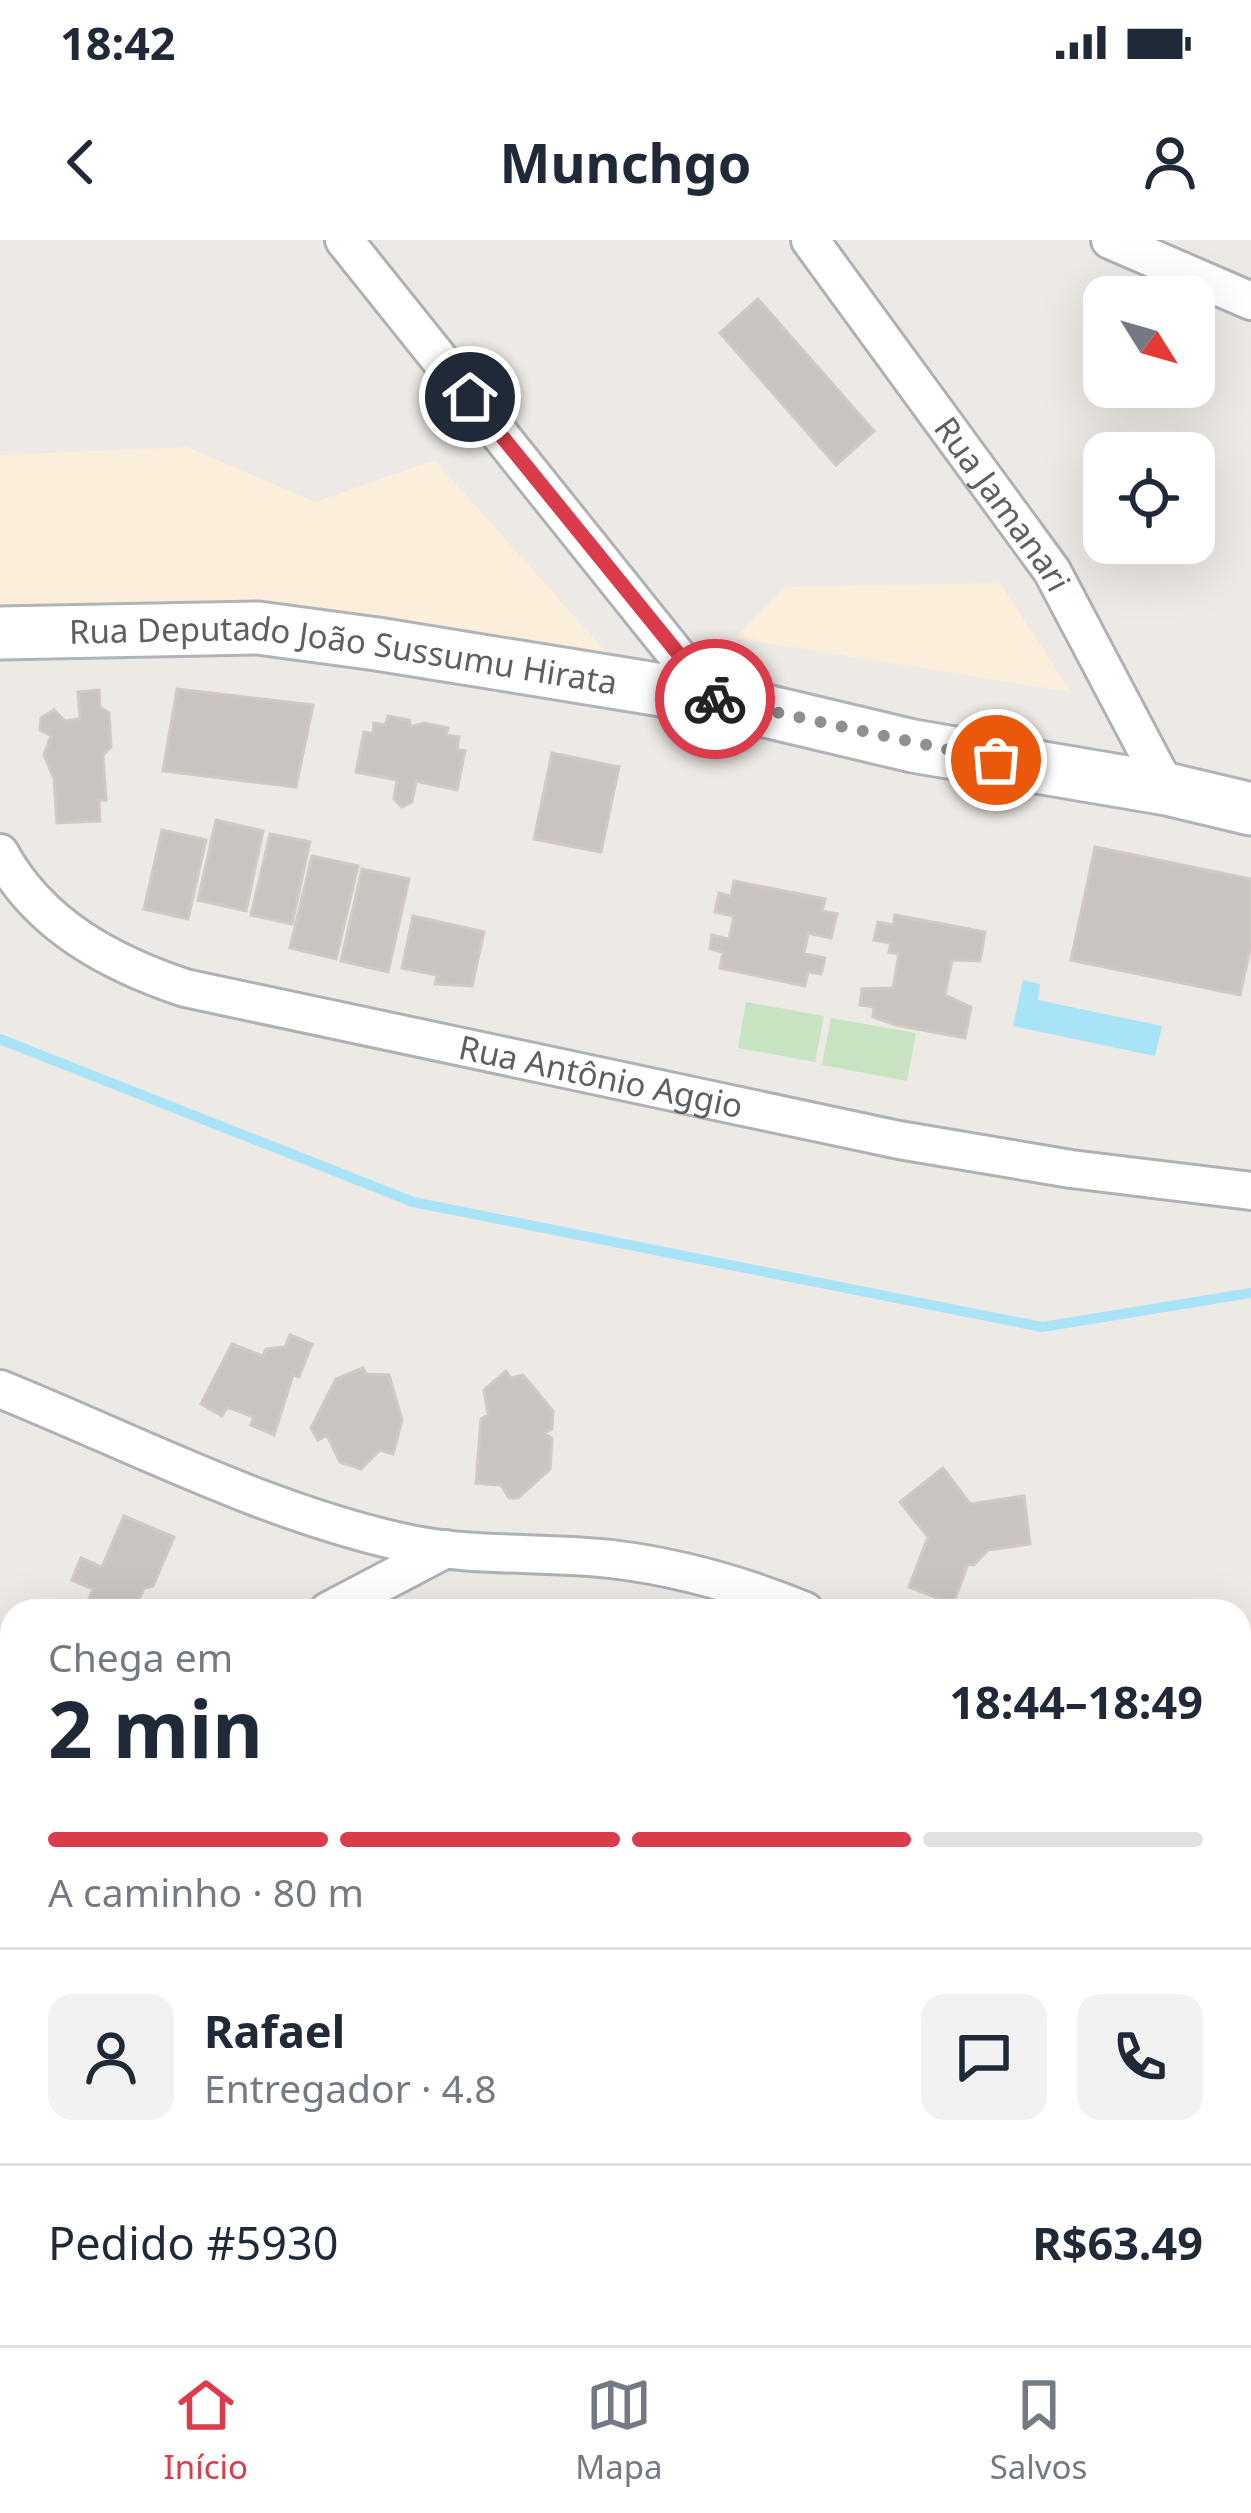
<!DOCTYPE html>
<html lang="pt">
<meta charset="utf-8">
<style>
body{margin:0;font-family:"Noto Sans",sans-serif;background:#f2f2f3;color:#1f2937;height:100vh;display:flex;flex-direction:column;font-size:45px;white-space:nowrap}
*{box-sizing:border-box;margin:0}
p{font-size:39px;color:#747a83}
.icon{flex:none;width:66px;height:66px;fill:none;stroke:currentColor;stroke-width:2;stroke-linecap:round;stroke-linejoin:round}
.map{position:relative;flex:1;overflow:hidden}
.panel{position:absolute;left:0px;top:1359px;width:1251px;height:747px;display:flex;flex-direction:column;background:#fff;border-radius:36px 36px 0 0;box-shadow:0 12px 48px #0002}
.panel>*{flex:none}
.needle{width:78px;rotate:127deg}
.controls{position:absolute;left:1083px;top:36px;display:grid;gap:24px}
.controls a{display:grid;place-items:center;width:132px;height:132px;border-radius:24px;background:#fff;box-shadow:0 12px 48px #0002;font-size:60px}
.pin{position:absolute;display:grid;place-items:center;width:102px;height:102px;color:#fff;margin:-51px;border:6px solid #fff;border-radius:50%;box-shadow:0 3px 12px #0007}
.courier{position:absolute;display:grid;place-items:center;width:120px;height:120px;margin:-60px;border:9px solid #db3c4b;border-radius:50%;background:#fff;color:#222;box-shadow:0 3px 15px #0007}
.summary em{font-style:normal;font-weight:700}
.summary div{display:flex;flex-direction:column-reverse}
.summary{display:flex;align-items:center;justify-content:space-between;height:204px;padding:0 48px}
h1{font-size:78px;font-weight:700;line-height:90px}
.bar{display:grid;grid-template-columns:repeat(4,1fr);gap:18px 12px;align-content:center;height:144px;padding:0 48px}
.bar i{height:15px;border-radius:9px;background:#e0e1e3}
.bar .on{background:#db3c4b}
.bar p{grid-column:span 4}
.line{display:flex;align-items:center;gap:30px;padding:0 48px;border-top:3px solid #e0e1e3}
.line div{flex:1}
.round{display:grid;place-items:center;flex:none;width:126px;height:126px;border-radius:24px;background:#f2f2f3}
.status{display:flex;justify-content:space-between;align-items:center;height:84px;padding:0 60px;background:#fff;direction:ltr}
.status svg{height:33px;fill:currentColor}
header{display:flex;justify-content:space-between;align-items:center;height:156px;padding:0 48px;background:#fff;font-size:54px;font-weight:700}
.menu{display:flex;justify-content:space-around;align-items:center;height:168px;border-top:3px solid #e0e1e3;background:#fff;font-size:33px;color:#747a83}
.menu a{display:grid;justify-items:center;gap:6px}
.menu .on{color:#db3c4b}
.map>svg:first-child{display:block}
.commercial{fill:#fbeedb}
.green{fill:#c8e3c2}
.water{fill:#a9e3f8}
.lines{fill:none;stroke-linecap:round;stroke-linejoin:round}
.stream{stroke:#a9e3f8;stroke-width:10}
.building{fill:#c9c4c0;stroke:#d1cac2;stroke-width:3}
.minor-casing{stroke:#afb2b5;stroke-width:42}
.secondary-casing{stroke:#b0b4b8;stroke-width:57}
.minor{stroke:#fff;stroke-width:36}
.secondary{stroke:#fff;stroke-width:51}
.done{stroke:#8f9090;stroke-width:12;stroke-dasharray:0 21.6}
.route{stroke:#db3c4b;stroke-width:15}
.labels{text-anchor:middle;stroke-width:9;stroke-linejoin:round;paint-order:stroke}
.street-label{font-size:33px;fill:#5c6063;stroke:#fff}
</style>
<div class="status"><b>18:42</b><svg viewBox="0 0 49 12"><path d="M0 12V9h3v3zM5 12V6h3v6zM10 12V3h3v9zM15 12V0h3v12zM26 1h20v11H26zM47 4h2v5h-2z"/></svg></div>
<header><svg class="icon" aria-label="back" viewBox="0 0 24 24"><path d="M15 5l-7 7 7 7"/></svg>Munchgo<svg class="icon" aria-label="person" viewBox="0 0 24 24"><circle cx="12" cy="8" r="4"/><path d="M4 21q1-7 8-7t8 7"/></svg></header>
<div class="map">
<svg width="1251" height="2105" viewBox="0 0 1251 2105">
<rect width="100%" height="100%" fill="#ede9e4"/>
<!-- commercial -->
<path class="commercial" d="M187,207L315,262L435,220L623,431L0,381V215Z
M1000,343L1071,452L735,398L786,347Z"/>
<!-- green -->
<path class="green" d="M746,762L824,776L815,822L738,808Z
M831,778L916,793L907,841L822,825Z"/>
<!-- water -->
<path class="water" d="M1023,740L1040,744L1038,760L1162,786L1155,816L1013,786Z"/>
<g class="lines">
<!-- stream -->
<path class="stream" d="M0,799L413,962L1042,1087L1251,1053"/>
</g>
<!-- building -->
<path class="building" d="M758,59L874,191L836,225L720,93Z
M177,449L313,465L296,547L163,531Z
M99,450L100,467L109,473L111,507L103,515L106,560H99L100,581L57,583L54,539L44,515L51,496L40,490L41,478L54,470L65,481L80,479L78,452Z
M388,476L409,480L411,487L424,483L448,488L446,495L459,497L457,509L465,511L457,550L416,541L412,562L402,567L394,559L397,540L356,532L364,492L373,494L374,483L385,485Z
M552,513L619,527L601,612L534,599Z
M216,580L263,591L246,671L198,660Z
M162,590L206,600L188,679L144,669Z
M270,594L310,602L292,684L251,675Z
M1095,607L1251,639V705L1240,755L1071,720Z
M312,616L358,626L336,719L290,708Z
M362,629L409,639L388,732L341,721Z
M734,641L825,659L822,671L837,674L831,698L808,693L804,714L825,718L821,734L808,732L805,746L720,728L723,712L710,709L712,695L729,699L734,676L715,672L719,653L731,656Z
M895,675L985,692L980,721L952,720L945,755L971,767L965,798L896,785L873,777L874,767L860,765L862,749L893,748L899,714L889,712L891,703L874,700L878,682L893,685Z
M413,676L484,692L472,746L435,744L437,735L402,728Z
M290,1095L312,1104L299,1137L293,1135L274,1195L251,1185L254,1177L227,1167L222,1176L201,1164L232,1104L263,1116L266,1109L285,1107Z
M363,1128L366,1134L389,1135L402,1180L393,1214L380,1210L361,1229L340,1222L327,1195L318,1200L311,1188L336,1139Z
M506,1131L511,1138L523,1135L553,1171L552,1189L545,1193L552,1199L550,1229L518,1258H509L501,1245L476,1243L481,1179L488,1175L484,1150Z
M943,1228L970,1264L1024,1256L1030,1304L988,1310L974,1325L968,1324L953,1364L909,1347L928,1297L900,1262Z
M124,1276L174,1297L153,1346L144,1348L139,1360L141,1371H84L93,1349L72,1340L81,1318L102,1327Z
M1239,1479L1251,1480V1600H1239Z
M1239,1705L1251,1710V1736L1239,1764Z
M12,2032V2094H72L74,2105H0V2034Z
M116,2094H226L228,2105H118Z
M428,2094H549L555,2105H447L444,2100L435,2105Z"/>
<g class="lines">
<!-- minor casing -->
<g class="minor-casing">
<g id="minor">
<path d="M344,0L711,458"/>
<path id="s1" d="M810,0L1052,331L1167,549"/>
<path d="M1110,0L1251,61"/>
<path id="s2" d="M0,613C39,685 110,723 185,748L899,900L1071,929L1251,951"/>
<path d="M0,1149C131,1202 263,1271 401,1302C470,1318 541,1311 611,1319C678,1327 742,1345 805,1371"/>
<path d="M328,1371L446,1309"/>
<path d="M0,1615L12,1606"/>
<path d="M1239,1654L1251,1655"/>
<path d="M0,1981L12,1980"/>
<path d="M292,2094L296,2105"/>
<path d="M724,2105L743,2094"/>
</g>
</g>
<!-- secondary casing -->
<g class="secondary-casing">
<g id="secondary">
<path id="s3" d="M0,393L258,388L377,404L711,458L913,506L1167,549L1251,569"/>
</g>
</g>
<!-- minor -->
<use href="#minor" class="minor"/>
<!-- secondary -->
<use href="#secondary" class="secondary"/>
</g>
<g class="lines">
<!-- done -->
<path class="done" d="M715,459L996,520"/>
<!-- route -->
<path class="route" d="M470,157L715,459"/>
</g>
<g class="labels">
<!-- street labels -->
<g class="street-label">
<text dy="12" stroke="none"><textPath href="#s1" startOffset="327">Rua Jamanari</textPath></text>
<text dy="12" stroke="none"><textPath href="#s3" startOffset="345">Rua Deputado João Sussumu Hirata</textPath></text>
<text dy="12" stroke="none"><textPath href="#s2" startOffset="660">Rua Antônio Aggio</textPath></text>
</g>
</g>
</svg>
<div class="controls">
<a><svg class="needle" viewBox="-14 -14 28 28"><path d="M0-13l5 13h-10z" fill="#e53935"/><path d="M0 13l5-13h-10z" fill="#747a83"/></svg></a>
<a><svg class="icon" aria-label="locate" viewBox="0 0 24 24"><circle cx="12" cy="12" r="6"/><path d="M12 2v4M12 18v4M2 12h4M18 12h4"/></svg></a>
</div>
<div class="pin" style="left:996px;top:520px;background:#ea580c"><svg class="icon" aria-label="bag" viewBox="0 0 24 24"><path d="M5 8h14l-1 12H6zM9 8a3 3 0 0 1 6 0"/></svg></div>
<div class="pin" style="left:470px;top:157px;background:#1f2937"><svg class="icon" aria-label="home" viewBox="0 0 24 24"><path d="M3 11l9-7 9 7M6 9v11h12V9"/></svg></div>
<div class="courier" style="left:715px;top:459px"><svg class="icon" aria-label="bike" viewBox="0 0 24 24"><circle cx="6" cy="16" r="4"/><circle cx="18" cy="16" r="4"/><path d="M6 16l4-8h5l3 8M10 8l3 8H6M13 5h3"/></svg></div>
<section class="panel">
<div class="summary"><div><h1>2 min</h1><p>Chega em</p></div><em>18:44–18:49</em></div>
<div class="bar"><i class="on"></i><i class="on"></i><i class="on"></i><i></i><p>A caminho · 80 m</p></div>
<div class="line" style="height:216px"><a class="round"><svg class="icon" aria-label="person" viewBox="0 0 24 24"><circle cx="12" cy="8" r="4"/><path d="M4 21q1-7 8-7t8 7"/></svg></a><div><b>Rafael</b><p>Entregador · 4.8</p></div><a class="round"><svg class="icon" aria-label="chat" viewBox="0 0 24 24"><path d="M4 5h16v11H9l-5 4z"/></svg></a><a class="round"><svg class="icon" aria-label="phone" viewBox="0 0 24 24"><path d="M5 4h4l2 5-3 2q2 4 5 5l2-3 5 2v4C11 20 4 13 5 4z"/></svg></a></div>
<div class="line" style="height:156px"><div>Pedido #5930</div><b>R$63.49</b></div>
</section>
</div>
<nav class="menu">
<a class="on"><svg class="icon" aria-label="home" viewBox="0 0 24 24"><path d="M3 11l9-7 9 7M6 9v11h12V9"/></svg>Início</a>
<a><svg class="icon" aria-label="map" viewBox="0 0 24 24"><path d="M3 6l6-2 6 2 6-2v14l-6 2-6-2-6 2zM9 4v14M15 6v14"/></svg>Mapa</a>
<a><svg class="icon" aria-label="saved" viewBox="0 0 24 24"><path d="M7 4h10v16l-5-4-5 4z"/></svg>Salvos</a>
</nav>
